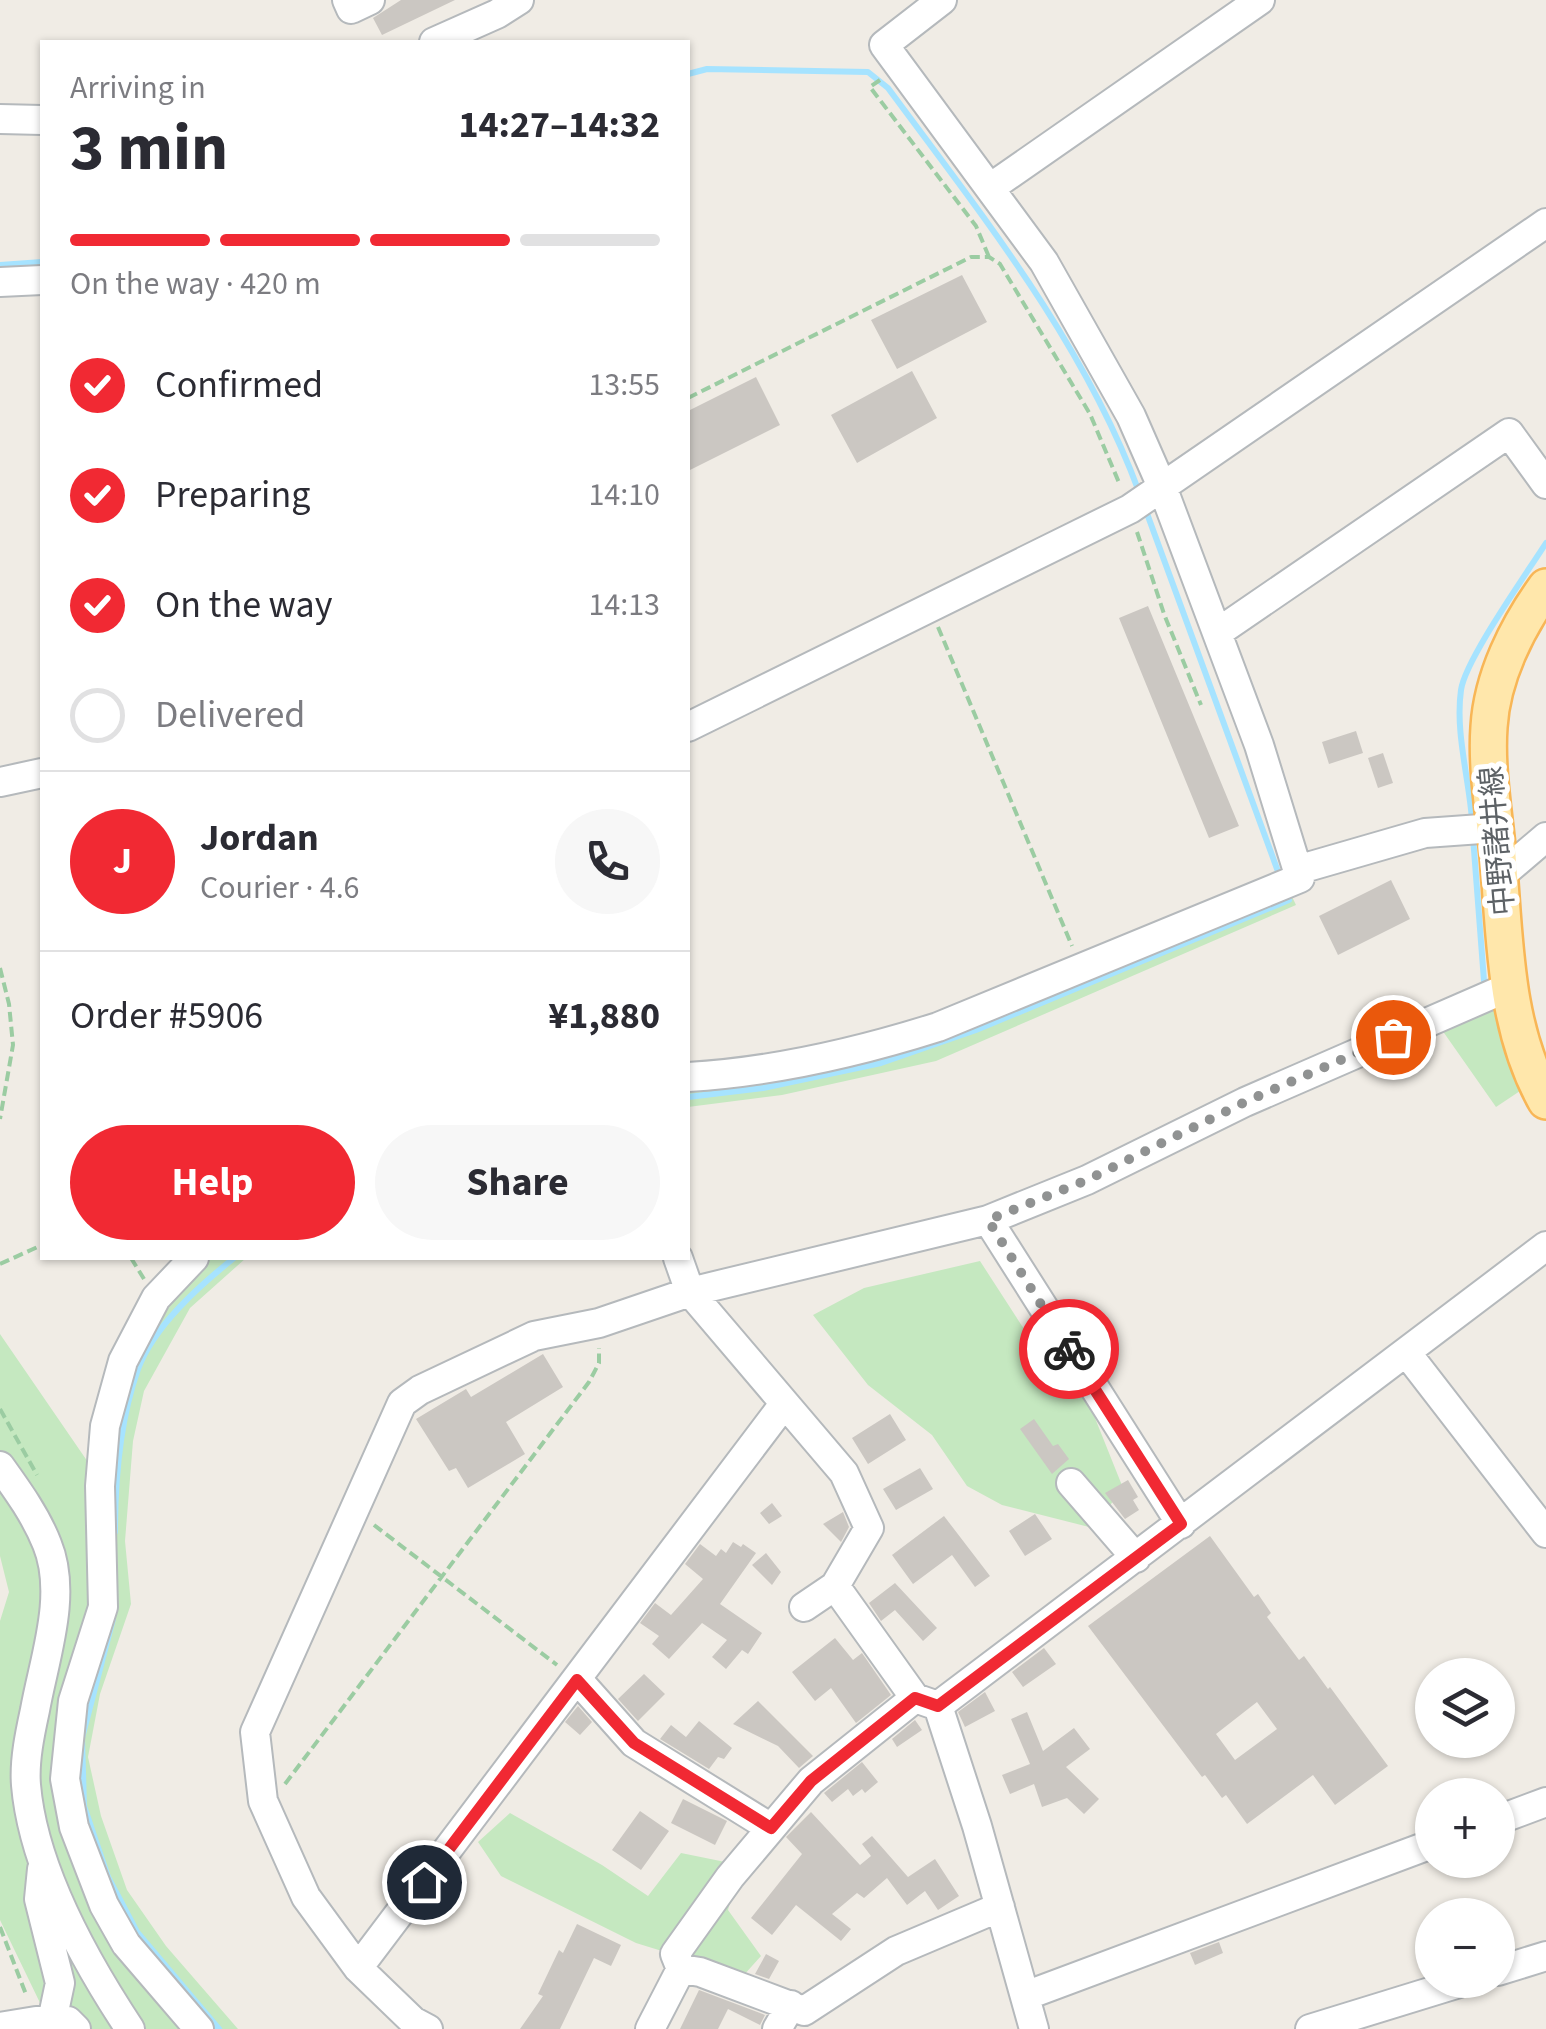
<!DOCTYPE html>
<meta charset="utf-8">
<style>
body{margin:0;font-family:"Source Sans 3","Noto Sans JP",sans-serif;background:#f7f7f7;color:#2b2b33;height:100vh;display:flex;flex-direction:column;font-size:38px;white-space:nowrap}
*{box-sizing:border-box;margin:0}
p{font-size:32px;color:#7c7c81}
.icon{flex:none;width:55px;height:55px;fill:none;stroke:currentColor;stroke-width:2;stroke-linecap:round;stroke-linejoin:round}
.map{position:relative;flex:1;overflow:hidden}
.drawer{position:absolute;left:40px;top:40px;width:650px;height:1220px;display:flex;flex-direction:column;background:#fff;border-radius:0px;box-shadow:0 2px 8px #0004}
.drawer>*{flex:none}
.fabs{position:absolute;left:1415px;top:1658px;display:grid;gap:20px}
.fabs a{display:grid;place-items:center;width:100px;height:100px;border-radius:50%;background:#fff;box-shadow:0 2px 8px #0004;font-size:50px}
.pin{position:absolute;display:grid;place-items:center;width:85px;height:85px;color:#fff;margin:-42px;border:5px solid #fff;border-radius:50%;box-shadow:0 2px 10px #0007}
.courier{position:absolute;display:grid;place-items:center;width:100px;height:100px;margin:-50px;border:8px solid #f12933;border-radius:50%;background:#fff;color:#222;box-shadow:0 2px 12px #0007}
.summary em{font-style:normal;font-weight:700}
.summary div{display:flex;flex-direction:column-reverse}
.summary{display:flex;align-items:center;justify-content:space-between;height:170px;padding:0 30px}
h1{font-size:65px;font-weight:700;line-height:75px}
.bar{display:grid;grid-template-columns:repeat(4,1fr);gap:15px 10px;align-content:center;height:120px;padding:0 30px}
.bar i{height:12px;border-radius:8px;background:#e1e1e2}
.bar .current{background:#f12933}
.bar p{grid-column:span 4}
.line{display:flex;align-items:center;gap:25px;padding:0 30px;border-top:2px solid #e1e1e2}
.line div{flex:1}
.round{display:grid;place-items:center;flex:none;width:105px;height:105px;border-radius:52px;background:#f7f7f7}
ol{padding:0 30px;list-style:none}
li{display:flex;align-items:center;gap:30px;height:110px}
li p{margin-inline-start:auto}
li .icon{padding:10px;border-radius:50%;background:#f12933;color:#fff;stroke-width:4}
li:last-child{color:#7c7c81}
li i{width:55px;height:55px;border:5px solid #e1e1e2;border-radius:50%}
.cta{display:flex;gap:20px;margin-top:auto;padding:20px 30px}
.cta a{flex:1;height:115px;border-radius:60px;background:#f12933;color:#fff;font-size:40px;font-weight:700;line-height:115px;text-align:center}
.cta a+a{background:#f7f7f7;color:#2b2b33}
.map>svg:first-child{display:block}
.green{fill:#c5e8c0}
.lines{fill:none;stroke-linecap:round;stroke-linejoin:round}
.stream{stroke:#a6e3ff;stroke-width:6}
.building{fill:#cbc7c2;fill-rule:evenodd}
.minor-casing{stroke:#b5b9bc;stroke-width:32}
.major-casing{stroke:#f8b656;stroke-width:40}
.path{stroke:#9bcca2;stroke-width:4;stroke-dasharray:10 5;stroke-linecap:butt}
.minor{stroke:#fff;stroke-width:28}
.major{stroke:#ffe7ab;stroke-width:35}
.done{stroke:#909292;stroke-width:10;stroke-dasharray:0 18}
.route{stroke:#f12933;stroke-width:12}
.labels{text-anchor:middle;stroke-width:10;stroke-linejoin:round;paint-order:stroke}
.street-label{font-size:30px;fill:#5d6266;stroke:#fff}
</style>
<div class="map">
<svg width="1546" height="2029" viewBox="0 0 1546 2029">
<rect width="100%" height="100%" fill="#f0ece5"/>
<!-- green -->
<path class="green" d="M1286,884L1296,905L936,1061L782,1095L688,1107V1077L881,1045Z
M1497,1004L1520,1091L1496,1107L1442,1030Z
M194,1258H246L190,1308L144,1391L133,1441L125,1541L131,1604L100,1694L88,1757L101,1816L127,1890L166,1946L238,2029H203L129,1942L77,1820L69,1727L93,1640L102,1459L135,1351Z
M980,1261L1022,1326L1091,1408L1123,1488L1093,1528L1002,1505L967,1486L932,1435L868,1385L813,1315L864,1288Z
M0,1334L92,1468L91,1612L62,1821L184,2029H91L78,2018L42,2007L0,1920V1621L9,1592L0,1556Z
M510,1813L602,1865L648,1896L681,1853L740,1865L728,1910L761,1956L743,1976L636,1943L501,1876L478,1842Z"/>
<g class="lines">
<!-- stream -->
<path class="stream" d="M688,74L707,69L868,72L888,88C981,214 1084,342 1139,492
M0,265L42,262
M1145,508L1280,877
M1472,820C1469,778 1455,732 1461,690C1465,660 1527,573 1546,543
M1473,837L1484,981
M688,1097L763,1088L881,1063L976,1030L1289,900L1286,893
M115,1532C115,1478 120,1420 138,1369C154,1326 199,1286 234,1258
M113,1619L82,1738L84,1806L108,1877L137,1932L219,2029"/>
</g>
<!-- building -->
<path class="building" d="M401,0H455L382,35L373,18Z
M962,275L987,322L897,369L871,320Z
M912,371L937,418L857,463L831,415Z
M756,377L780,425L688,471V411Z
M1148,606L1239,826L1209,838L1119,618Z
M1356,731L1363,753L1329,764L1322,742Z
M1383,753L1393,783L1378,788L1368,758Z
M1391,880L1410,919L1338,955L1319,916Z
M543,1354L563,1387L506,1422L525,1454L468,1488L456,1468L449,1471L416,1419L466,1389L471,1397Z
M890,1414L906,1440L868,1464L852,1438Z
M1034,1419L1053,1446L1058,1444L1069,1459L1052,1474L1020,1429Z
M920,1468L933,1489L896,1510L883,1489Z
M1128,1480L1138,1497L1133,1500L1139,1510L1125,1519L1105,1493Z
M772,1503L782,1516L769,1524L760,1513Z
M843,1512L849,1527L841,1542L823,1524Z
M1035,1514L1052,1539L1025,1556L1009,1531Z
M944,1516L990,1576L975,1587L952,1555L913,1584L892,1555Z
M1210,1536L1254,1597L1258,1594L1271,1613L1267,1617L1299,1660L1304,1656L1328,1689L1330,1687L1388,1766L1335,1805L1313,1775L1247,1824L1226,1795L1222,1798L1205,1775L1202,1777L1088,1626ZM1257,1702L1277,1729L1235,1760L1216,1734Z
M733,1542L741,1547L743,1544L756,1553L720,1604L762,1633L748,1654L742,1650L726,1669L712,1657L727,1640L702,1623L669,1659L652,1644L659,1636L640,1623L655,1603L671,1615L703,1579L685,1564L700,1544L716,1556L721,1549L726,1553Z
M766,1553L781,1572L772,1585L752,1565Z
M895,1583L937,1628L923,1641L895,1610L881,1621L869,1603Z
M835,1638L853,1660L862,1653L891,1695L856,1723L831,1688L815,1701L792,1672Z
M1044,1648L1056,1664L1023,1687L1012,1672Z
M644,1674L665,1694L638,1721L618,1699Z
M985,1692L995,1711L965,1727L958,1712Z
M758,1701L813,1756L799,1768L778,1746L733,1724Z
M578,1706L592,1722L580,1735L565,1722Z
M1027,1712L1043,1751L1074,1728L1090,1749L1066,1767L1099,1799L1084,1814L1067,1798L1042,1807L1034,1784L1010,1794L1002,1775L1030,1764L1011,1719Z
M915,1720L922,1730L897,1747L892,1739Z
M699,1721L732,1748L724,1759L718,1757L709,1769L660,1739L671,1725L686,1737Z
M862,1762L878,1782L865,1793L862,1789L853,1796L848,1789L832,1802L824,1793Z
M683,1799L727,1821L715,1845L671,1823Z
M640,1811L669,1831L641,1870L612,1850Z
M811,1812L860,1865L871,1856L862,1844L872,1836L908,1877L935,1859L959,1896L938,1910L925,1891L907,1905L887,1878L864,1898L857,1893L832,1914L851,1929L841,1941L796,1905L772,1935L751,1918L802,1854L786,1837Z
M577,1924L621,1945L611,1966L594,1958L560,2029H520L543,1996L538,1994L559,1950L563,1953Z
M1219,1942L1223,1953L1195,1965L1190,1953Z
M766,1954L779,1961L769,1979L755,1974Z
M699,1990L765,2015L760,2025L728,2009L718,2029H680Z"/>
<g class="lines">
<!-- minor casing -->
<g class="minor-casing">
<path id="minor" d="M347,0L351,9L370,0
M434,42L497,14L519,0
M0,119L42,120
M990,188L1260,0
M0,282L42,280
M1217,633L1509,433L1546,484
M688,727L1130,509L1546,223
M0,782L42,773
M1297,870L1425,833L1495,828
M1500,876L1546,837
M688,1077C773,1072 856,1053 938,1027L1300,878L1259,745L1163,489L1131,416L1044,262L884,45L942,0
M988,1220L1181,1524
M194,1258L156,1298L123,1361L105,1426L100,1486L103,1607L73,1701L65,1779L74,1827L104,1905L126,1944L199,2029
M678,1258L690,1292L844,1473L869,1528L835,1586L804,1607
M1406,1352L1546,1533
M0,1466C18,1491 36,1516 47,1544C68,1595 44,1659 35,1710C30,1733 24,1761 26,1785C33,1868 85,1961 130,2029
M1071,1483L1136,1558
M835,1586L915,1698
M577,1679L634,1743L771,1828
M938,1706L1546,1246
M938,1706L977,1826L1034,2029
M1498,1820L1546,1802
M42,1869L39,1899L60,1983L52,2021
M358,1968L784,1404
M681,1969L700,1972L804,2011L896,1951L1000,1907
M1498,1971L1546,1956
M1025,1996L1432,1844
M0,2027L36,2021H68L76,2029
M428,2029L413,2021L358,1968L306,1897L263,1801L255,1732L402,1403L420,1390L534,1336L599,1323L690,1292L988,1220L1087,1180L1245,1102L1509,987
M650,2029L681,1969L675,1954L730,1877L811,1781L915,1698L938,1706
M777,2029L791,2005
M1310,2029L1469,1980"/>
</g>
<!-- major casing -->
<g class="major-casing">
<path id="major" d="M1546,587C1517,627 1492,677 1489,727C1486,769 1494,813 1498,856C1505,938 1504,1027 1546,1101"/>
</g>
<!-- path -->
<path class="path" d="M880,80L870,87L976,226L989,257
M688,398L971,257H989L1000,264L1090,414L1120,485
M1137,532L1164,614L1201,705
M938,627L1072,946
M0,968L9,1004L13,1045L0,1119
M131,1258L144,1279
M0,1264L42,1245
M0,1409L37,1475
M374,1525L557,1665
M285,1784L589,1382L599,1363V1348
M0,1927L27,1997"/>
<!-- minor -->
<use href="#minor" class="minor"/>
<!-- major -->
<use href="#major" class="major"/>
</g>
<g class="lines">
<!-- done -->
<path class="done" d="M1069,1349L988,1220L1087,1180L1245,1102L1393,1037"/>
<!-- route -->
<path class="route" d="M424,1882L577,1680L634,1743L771,1828L811,1781L915,1698L938,1706L1181,1524L1069,1349"/>
</g>
<g class="labels">
<!-- street labels -->
<g class="street-label">
<text transform="translate(1497 841) rotate(-95)" y="10">中野諸井線</text>
</g>
</g>
</svg>
<div class="fabs">
<a><svg class="icon" aria-label="layers" viewBox="0 0 24 24"><path d="M12 4l9 5-9 5-9-5zM3 14l9 5 9-5"/></svg></a>
<a>+</a>
<a>−</a>
</div>
<div class="pin" style="left:1393px;top:1037px;background:#ea580c"><svg class="icon" aria-label="bag" viewBox="0 0 24 24"><path d="M5 8h14l-1 12H6zM9 8a3 3 0 0 1 6 0"/></svg></div>
<div class="pin" style="left:424px;top:1882px;background:#1f2937"><svg class="icon" aria-label="home" viewBox="0 0 24 24"><path d="M3 11l9-7 9 7M6 9v11h12V9"/></svg></div>
<div class="courier" style="left:1069px;top:1349px"><svg class="icon" aria-label="bike" viewBox="0 0 24 24"><circle cx="6" cy="16" r="4"/><circle cx="18" cy="16" r="4"/><path d="M6 16l4-8h5l3 8M10 8l3 8H6M13 5h3"/></svg></div>
<section class="drawer">
<div class="summary"><div><h1>3 min</h1><p>Arriving in</p></div><em>14:27–14:32</em></div>
<div class="bar"><i class="current"></i><i class="current"></i><i class="current"></i><i></i><p>On the way · 420 m</p></div>
<ol>
<li><svg class="icon" aria-label="check" viewBox="0 0 24 24"><path d="M5 12l5 5 9-10"/></svg>Confirmed<p>13:55</p></li>
<li><svg class="icon" aria-label="check" viewBox="0 0 24 24"><path d="M5 12l5 5 9-10"/></svg>Preparing<p>14:10</p></li>
<li><svg class="icon" aria-label="check" viewBox="0 0 24 24"><path d="M5 12l5 5 9-10"/></svg>On the way<p>14:13</p></li>
<li><i></i>Delivered</li>
</ol>
<div class="line" style="height:180px"><b class="round" style="background:#f12933;color:#fff">J</b><div><b>Jordan</b><p>Courier · 4.6</p></div><a class="round"><svg class="icon" aria-label="phone" viewBox="0 0 24 24"><path d="M5 4h4l2 5-3 2q2 4 5 5l2-3 5 2v4C11 20 4 13 5 4z"/></svg></a></div>
<div class="line" style="height:130px"><div>Order #5906</div><b>¥1,880</b></div>
<div class="cta"><a>Help</a><a>Share</a></div>
</section>
</div>
